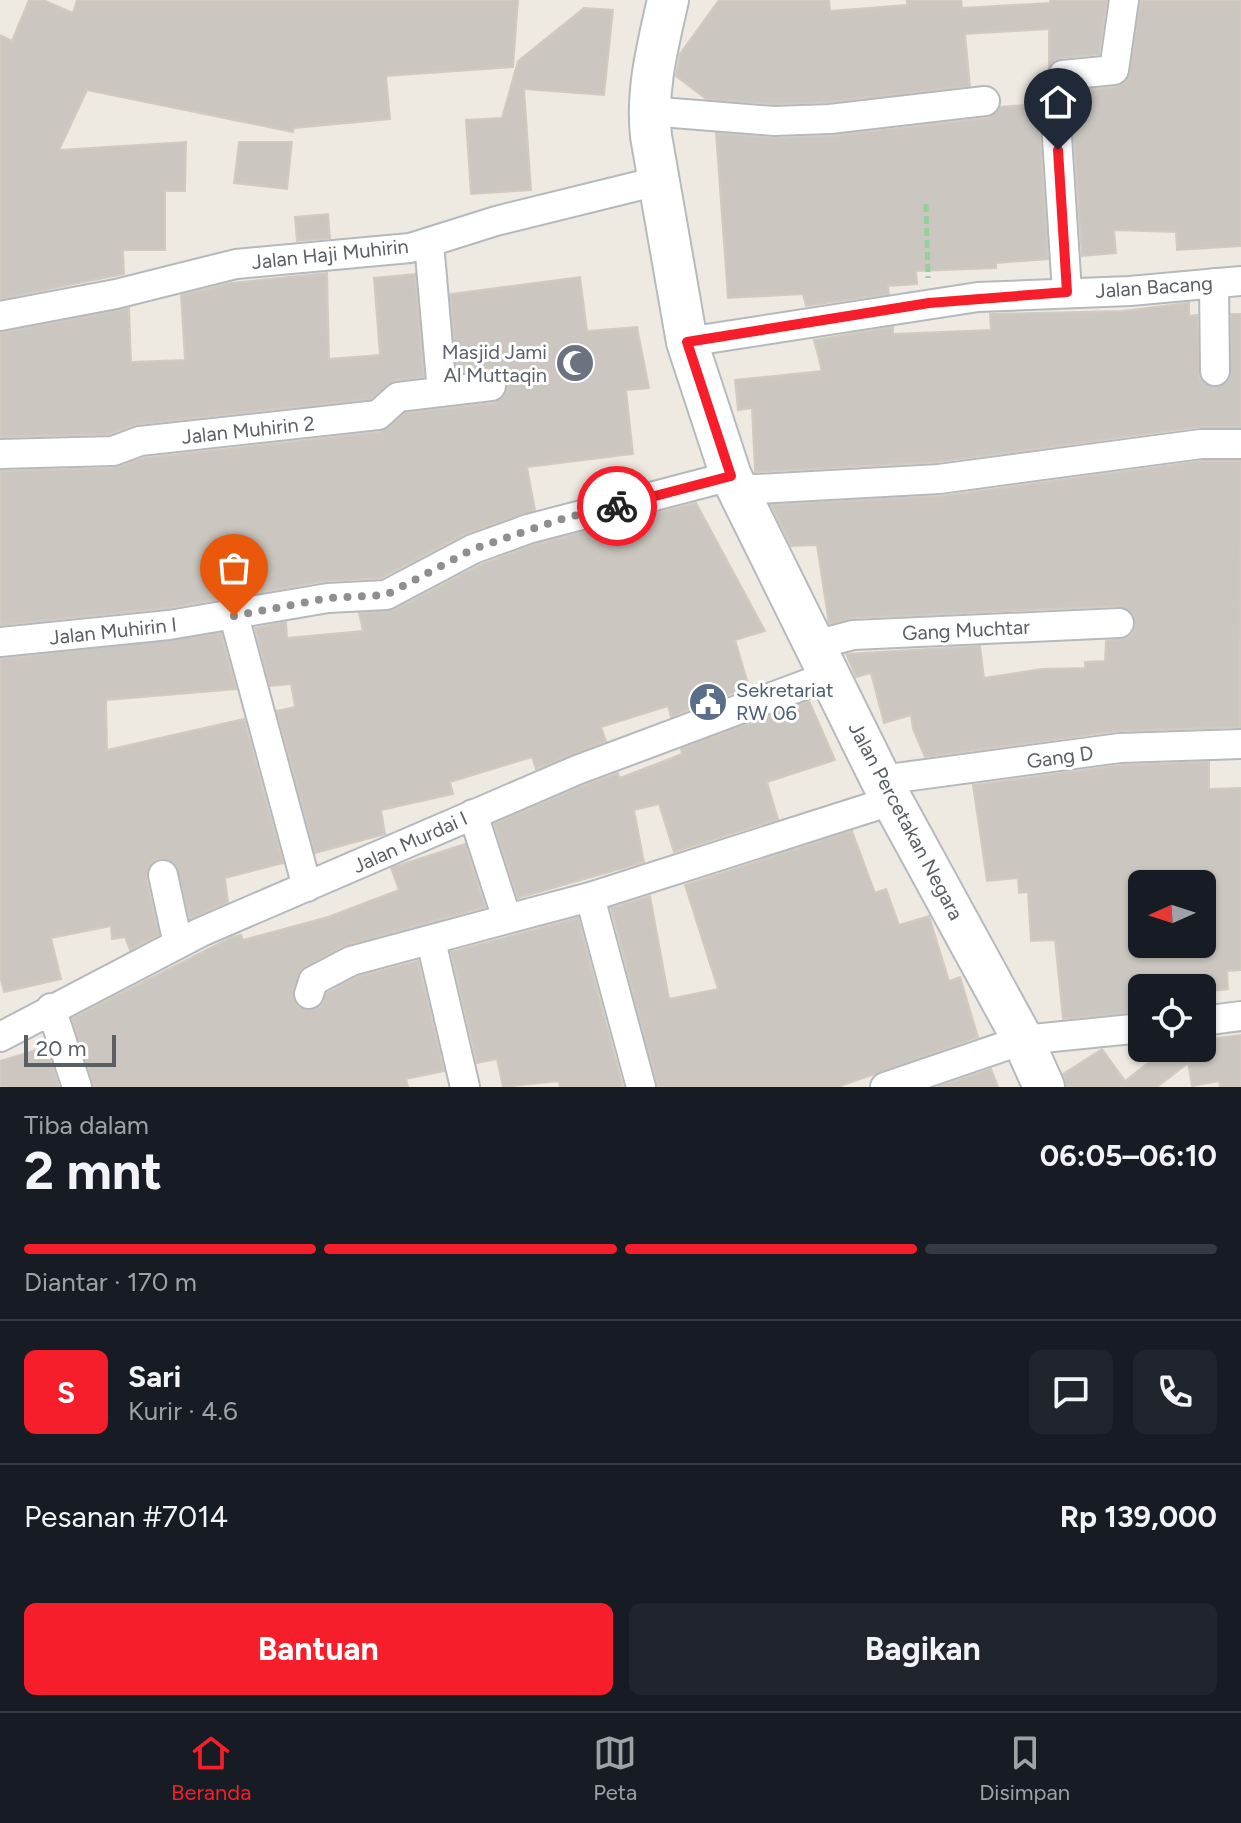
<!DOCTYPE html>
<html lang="id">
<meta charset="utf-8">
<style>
body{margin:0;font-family:Figtree,sans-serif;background:#20242c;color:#f1f3f6;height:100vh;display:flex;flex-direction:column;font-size:30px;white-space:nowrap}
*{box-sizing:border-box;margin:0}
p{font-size:26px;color:#9ea1a6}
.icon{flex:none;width:44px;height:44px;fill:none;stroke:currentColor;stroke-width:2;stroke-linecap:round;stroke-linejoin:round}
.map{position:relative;height:1087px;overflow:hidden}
.panel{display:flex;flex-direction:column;background:#171b24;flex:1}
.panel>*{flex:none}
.needle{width:52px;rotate:267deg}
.buttons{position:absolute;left:1128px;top:870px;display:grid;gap:16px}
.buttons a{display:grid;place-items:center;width:88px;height:88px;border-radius:12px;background:#171b24;box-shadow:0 2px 6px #0004;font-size:40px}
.scale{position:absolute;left:24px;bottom:20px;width:92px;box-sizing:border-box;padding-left:8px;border:4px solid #5a5f64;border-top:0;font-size:22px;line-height:28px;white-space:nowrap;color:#5a5f64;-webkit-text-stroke:6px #fff;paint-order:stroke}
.pin{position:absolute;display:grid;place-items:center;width:68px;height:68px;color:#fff;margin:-82px -34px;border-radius:50% 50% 50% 0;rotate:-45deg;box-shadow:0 0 8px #0007}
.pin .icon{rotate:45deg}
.courier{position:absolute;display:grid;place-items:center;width:80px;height:80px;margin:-40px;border:6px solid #f71e2b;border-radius:50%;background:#fff;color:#222;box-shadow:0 2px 10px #0007}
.headline em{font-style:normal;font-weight:700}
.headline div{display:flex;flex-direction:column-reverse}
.headline{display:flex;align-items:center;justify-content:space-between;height:136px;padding:0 24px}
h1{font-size:52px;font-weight:700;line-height:60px}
.bar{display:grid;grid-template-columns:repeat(4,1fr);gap:12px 8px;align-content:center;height:96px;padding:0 24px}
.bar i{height:10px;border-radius:6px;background:#363941}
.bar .current{background:#f71e2b}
.bar p{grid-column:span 4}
.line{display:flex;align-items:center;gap:20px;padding:0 24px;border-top:2px solid #363941}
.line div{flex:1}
.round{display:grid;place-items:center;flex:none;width:84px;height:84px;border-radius:12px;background:#20242c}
.cta{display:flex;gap:16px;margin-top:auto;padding:16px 24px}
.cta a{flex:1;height:92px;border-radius:12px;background:#f71e2b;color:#fff;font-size:32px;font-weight:700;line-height:92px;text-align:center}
.cta a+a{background:#20242c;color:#f1f3f6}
.menu{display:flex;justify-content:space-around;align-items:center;height:112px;border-top:2px solid #363941;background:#171b24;font-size:22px;color:#9ea1a6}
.menu a{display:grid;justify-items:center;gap:4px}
.menu .current{color:#f71e2b}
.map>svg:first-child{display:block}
.building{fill:#cbc7c0;stroke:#d3cabf;stroke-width:2;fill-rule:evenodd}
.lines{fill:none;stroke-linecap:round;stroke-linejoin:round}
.street-casing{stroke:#b4b9bd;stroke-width:32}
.secondary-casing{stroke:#b5babf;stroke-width:44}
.path{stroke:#96cf9e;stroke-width:5;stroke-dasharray:8 4;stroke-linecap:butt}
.street{stroke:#fff;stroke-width:28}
.secondary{stroke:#fff;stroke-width:40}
.done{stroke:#8e9090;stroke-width:8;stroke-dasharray:0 14.4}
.route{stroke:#f71e2b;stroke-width:10}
.labels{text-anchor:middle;stroke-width:6;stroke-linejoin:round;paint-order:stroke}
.street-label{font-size:20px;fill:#5a5f64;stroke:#fff}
.worship-label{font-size:20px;fill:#5b616d;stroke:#fff;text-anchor:end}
.service-label{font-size:20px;fill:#4e5e75;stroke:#fff;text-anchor:start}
</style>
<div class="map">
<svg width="1241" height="1087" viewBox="0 0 1241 1087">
<rect width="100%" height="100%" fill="#eeeae1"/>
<!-- building -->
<path class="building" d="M29,0H43L73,13L77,0H518L513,67L386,76L390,119L294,128L293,132L87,90L59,150L186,142L185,191H165V250H123L124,274L0,299V35L12,41Z
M719,0H829L830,11L907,5V0H961L962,8L1050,3V0H1107L1099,54L1061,58L1049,66V29L965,34L970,86L829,102L774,104L706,99L676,76L680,54Z
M1141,0H1241V246L1177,250L1176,232L1114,230L1116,253L1082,256L1071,95L1073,91L1116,87L1128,80Z
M584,8L613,10L604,95L524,89L531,190L471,194L466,120L502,118L518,61Z
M1038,104L1048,259L996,263V268L916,271L917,284L888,286L889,294L806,306L803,294L728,298L716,133L774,138L832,136L987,118L1001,107Z
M239,142H292L287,189L234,183Z
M328,214L330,238L297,241L295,217Z
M327,273L329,359L380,355L374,278L415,274L424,377L395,380L371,399L138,424L110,434L0,437V333L129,308L131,362L185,360L181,295L231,283Z
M580,277L587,331L637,327L649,388L626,390L633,454L527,467L535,510L465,534L381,578L325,581L167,608L0,625V471L113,468L144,458L380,432L405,413L494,403L507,392L504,375L490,369L457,373L450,294Z
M1189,303V316L1197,315L1200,379L1214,388L1230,379L1231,314H1241V427H1199L937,462L755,472L752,408L738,410L735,380L822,371L814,340L893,327V334L991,330L990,314L1122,311Z
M1202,461H1241L1240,727L1118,731L925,757L913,729L911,715L884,723L871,673L856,677L846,654L980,646L984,678L1042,669L1085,668V662L1105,661L1106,641L1127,638L1134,631V615L1118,606L852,618L829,624L817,545L791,546L771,505L941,496Z
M696,503L765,631L735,640L749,687L671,717L668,706L601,727L606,741L536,769L532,757L450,782L453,794L381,810L385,834L315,853L277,711L295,707L291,684L270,686L255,628L286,622L287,638L363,631L359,613L394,610L480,565L533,545Z
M221,633L236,689L106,700L107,750L244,719L283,863L225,878L228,902L190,919L176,864L159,859L151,863L146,878L159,935L130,950L125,937L112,939L111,926L51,938L61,979L4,992L0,976V659Z
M809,701L835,760L767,782L778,819L674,852L659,804L634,810L644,862L518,898L494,824L583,786L618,773L620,778L682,754L681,749Z
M1209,762V789L1241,788V970L1227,971L1228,989L1202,992V988H1178L1177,977L1130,978L1133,1012L1063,1019L1055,940L1031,941L1028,892L1019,893L1018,878L987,881L973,785L1121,765ZM1142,884H1202V952L1154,956L1153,944H1142Z
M852,831L875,893L886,889L899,925L929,916L949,981L960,977L978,1037L838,1087H658L611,908L650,896L669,999L718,989L685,885Z
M465,844L485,907L343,946L300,970L293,990L297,1006L314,1010L321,1006L327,993L357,977L418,961L444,1071L406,1079L408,1087H94L72,1018L232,937L241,935L243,940L328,917L399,890L391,868Z
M578,918L623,1087H560L559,1081L503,1087L497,1059L477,1063L451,952Z
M1241,1035V1087H1220L1219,1081L1192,1086L1188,1063L1157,1087H1067L1063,1074L1102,1049L1125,1081L1167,1048H1202V1040Z
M46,1047L59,1087H0V1061Z
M991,1069L998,1087H938Z"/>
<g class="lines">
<!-- street casing -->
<g class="street-casing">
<path id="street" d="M648,111L774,121L830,119L985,101
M429,243L442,392
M1214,283L1215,371
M1067,292L1054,91L1063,75L1114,70L1124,0
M0,316L116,294L236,264L410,248L496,221L658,181
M687,342L978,297L1130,291L1241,281
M0,454L113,451L140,441L378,415L398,397L491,386
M738,490L939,479L1201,444H1241
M234,616L307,887
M0,642L169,625L328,598L386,595L473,549L528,529L731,476
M815,645L853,635L1119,623
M881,780L1120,748L1241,744
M473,814L507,919L590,897L641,1087
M163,875L178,944
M590,897L891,801
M431,941L465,1087
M309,994L313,981L351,961L507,919
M51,1008L77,1087
M1202,1021L1241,1016
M0,1037L201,932L577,770L831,675
M885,1087L1023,1040L1142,1028"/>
</g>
<!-- secondary casing -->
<g class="secondary-casing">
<path id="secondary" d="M668,0C658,45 646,89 651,136L687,342L731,476L881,780L1023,1040L1044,1087"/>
</g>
<!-- path -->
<path class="path" d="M926,204L928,278"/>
<!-- street -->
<use href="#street" class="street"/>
<!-- secondary -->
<use href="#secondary" class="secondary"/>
</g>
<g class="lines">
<!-- done -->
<path class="done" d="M234,616L328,598L386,595L473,549L565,518L617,506"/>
<!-- route -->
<path class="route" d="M617,506L731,476L687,342L929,303L1067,292L1058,150"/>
</g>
<!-- icons -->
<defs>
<g id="mosque-disc" transform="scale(2)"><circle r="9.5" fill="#6b7280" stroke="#fff"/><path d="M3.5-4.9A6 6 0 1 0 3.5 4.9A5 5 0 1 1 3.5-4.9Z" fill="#fff"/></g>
<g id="civic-disc" transform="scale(2)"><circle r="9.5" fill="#5c6f8a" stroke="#fff"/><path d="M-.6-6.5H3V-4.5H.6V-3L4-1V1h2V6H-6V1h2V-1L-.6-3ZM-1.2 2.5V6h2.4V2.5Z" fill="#fff"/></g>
</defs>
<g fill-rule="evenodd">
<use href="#mosque-disc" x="575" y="363"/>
<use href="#civic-disc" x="708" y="702"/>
</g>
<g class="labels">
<!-- street labels -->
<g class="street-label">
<text transform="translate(330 254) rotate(-6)" y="7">Jalan Haji Muhirin</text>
<text transform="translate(1154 287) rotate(-4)" y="7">Jalan Bacang</text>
<text transform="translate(248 430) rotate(-6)" y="7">Jalan Muhirin 2</text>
<text transform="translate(966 630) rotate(-3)" y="7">Gang Muchtar</text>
<text transform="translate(113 631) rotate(-6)" y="7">Jalan Muhirin I</text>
<text transform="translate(1060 757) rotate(-8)" y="7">Gang D</text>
<text transform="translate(906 821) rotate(62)" y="7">Jalan Percetakan Negara</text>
<text transform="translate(410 842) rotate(-24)" y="7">Jalan Murdai I</text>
</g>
<!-- worship labels -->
<g class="worship-label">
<text x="547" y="359">Masjid Jami<tspan x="547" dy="23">Al Muttaqin</tspan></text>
</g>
<!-- service labels -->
<g class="service-label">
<text x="736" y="697">Sekretariat<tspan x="736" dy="23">RW 06</tspan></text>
</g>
</g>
</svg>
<div class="buttons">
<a><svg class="needle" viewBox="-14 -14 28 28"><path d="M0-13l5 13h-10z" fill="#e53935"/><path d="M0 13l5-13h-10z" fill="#9ea1a6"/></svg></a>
<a><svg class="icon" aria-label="locate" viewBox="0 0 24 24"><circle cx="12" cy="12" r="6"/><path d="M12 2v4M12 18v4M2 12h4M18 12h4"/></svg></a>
</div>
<div class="scale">20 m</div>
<div class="pin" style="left:234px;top:616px;background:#ea580c"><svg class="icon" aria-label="bag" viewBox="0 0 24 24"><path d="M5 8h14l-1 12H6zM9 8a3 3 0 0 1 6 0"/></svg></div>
<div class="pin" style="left:1058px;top:150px;background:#1f2937"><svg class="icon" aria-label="home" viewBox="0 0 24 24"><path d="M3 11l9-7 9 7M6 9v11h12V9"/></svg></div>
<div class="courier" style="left:617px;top:506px"><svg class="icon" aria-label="bike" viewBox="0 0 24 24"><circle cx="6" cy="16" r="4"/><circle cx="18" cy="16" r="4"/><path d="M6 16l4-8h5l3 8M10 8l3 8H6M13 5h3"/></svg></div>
</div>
<section class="panel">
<div class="headline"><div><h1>2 mnt</h1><p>Tiba dalam</p></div><em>06:05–06:10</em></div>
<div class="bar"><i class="current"></i><i class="current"></i><i class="current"></i><i></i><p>Diantar · 170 m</p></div>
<div class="line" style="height:144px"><b class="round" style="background:#f71e2b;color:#fff">S</b><div><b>Sari</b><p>Kurir · 4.6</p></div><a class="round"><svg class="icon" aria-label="chat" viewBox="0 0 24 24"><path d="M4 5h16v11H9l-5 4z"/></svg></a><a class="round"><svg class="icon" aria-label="phone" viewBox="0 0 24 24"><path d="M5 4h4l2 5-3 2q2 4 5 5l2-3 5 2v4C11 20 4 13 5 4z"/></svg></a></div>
<div class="line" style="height:104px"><div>Pesanan #7014</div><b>Rp 139,000</b></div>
<div class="cta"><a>Bantuan</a><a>Bagikan</a></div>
</section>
<nav class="menu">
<a class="current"><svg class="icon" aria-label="home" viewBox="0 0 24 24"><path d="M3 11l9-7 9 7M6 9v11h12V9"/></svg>Beranda</a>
<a><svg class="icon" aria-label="map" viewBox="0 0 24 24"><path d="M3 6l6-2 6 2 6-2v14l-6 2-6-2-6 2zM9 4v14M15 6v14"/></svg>Peta</a>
<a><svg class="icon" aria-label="saved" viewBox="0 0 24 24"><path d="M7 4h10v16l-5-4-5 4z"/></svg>Disimpan</a>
</nav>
